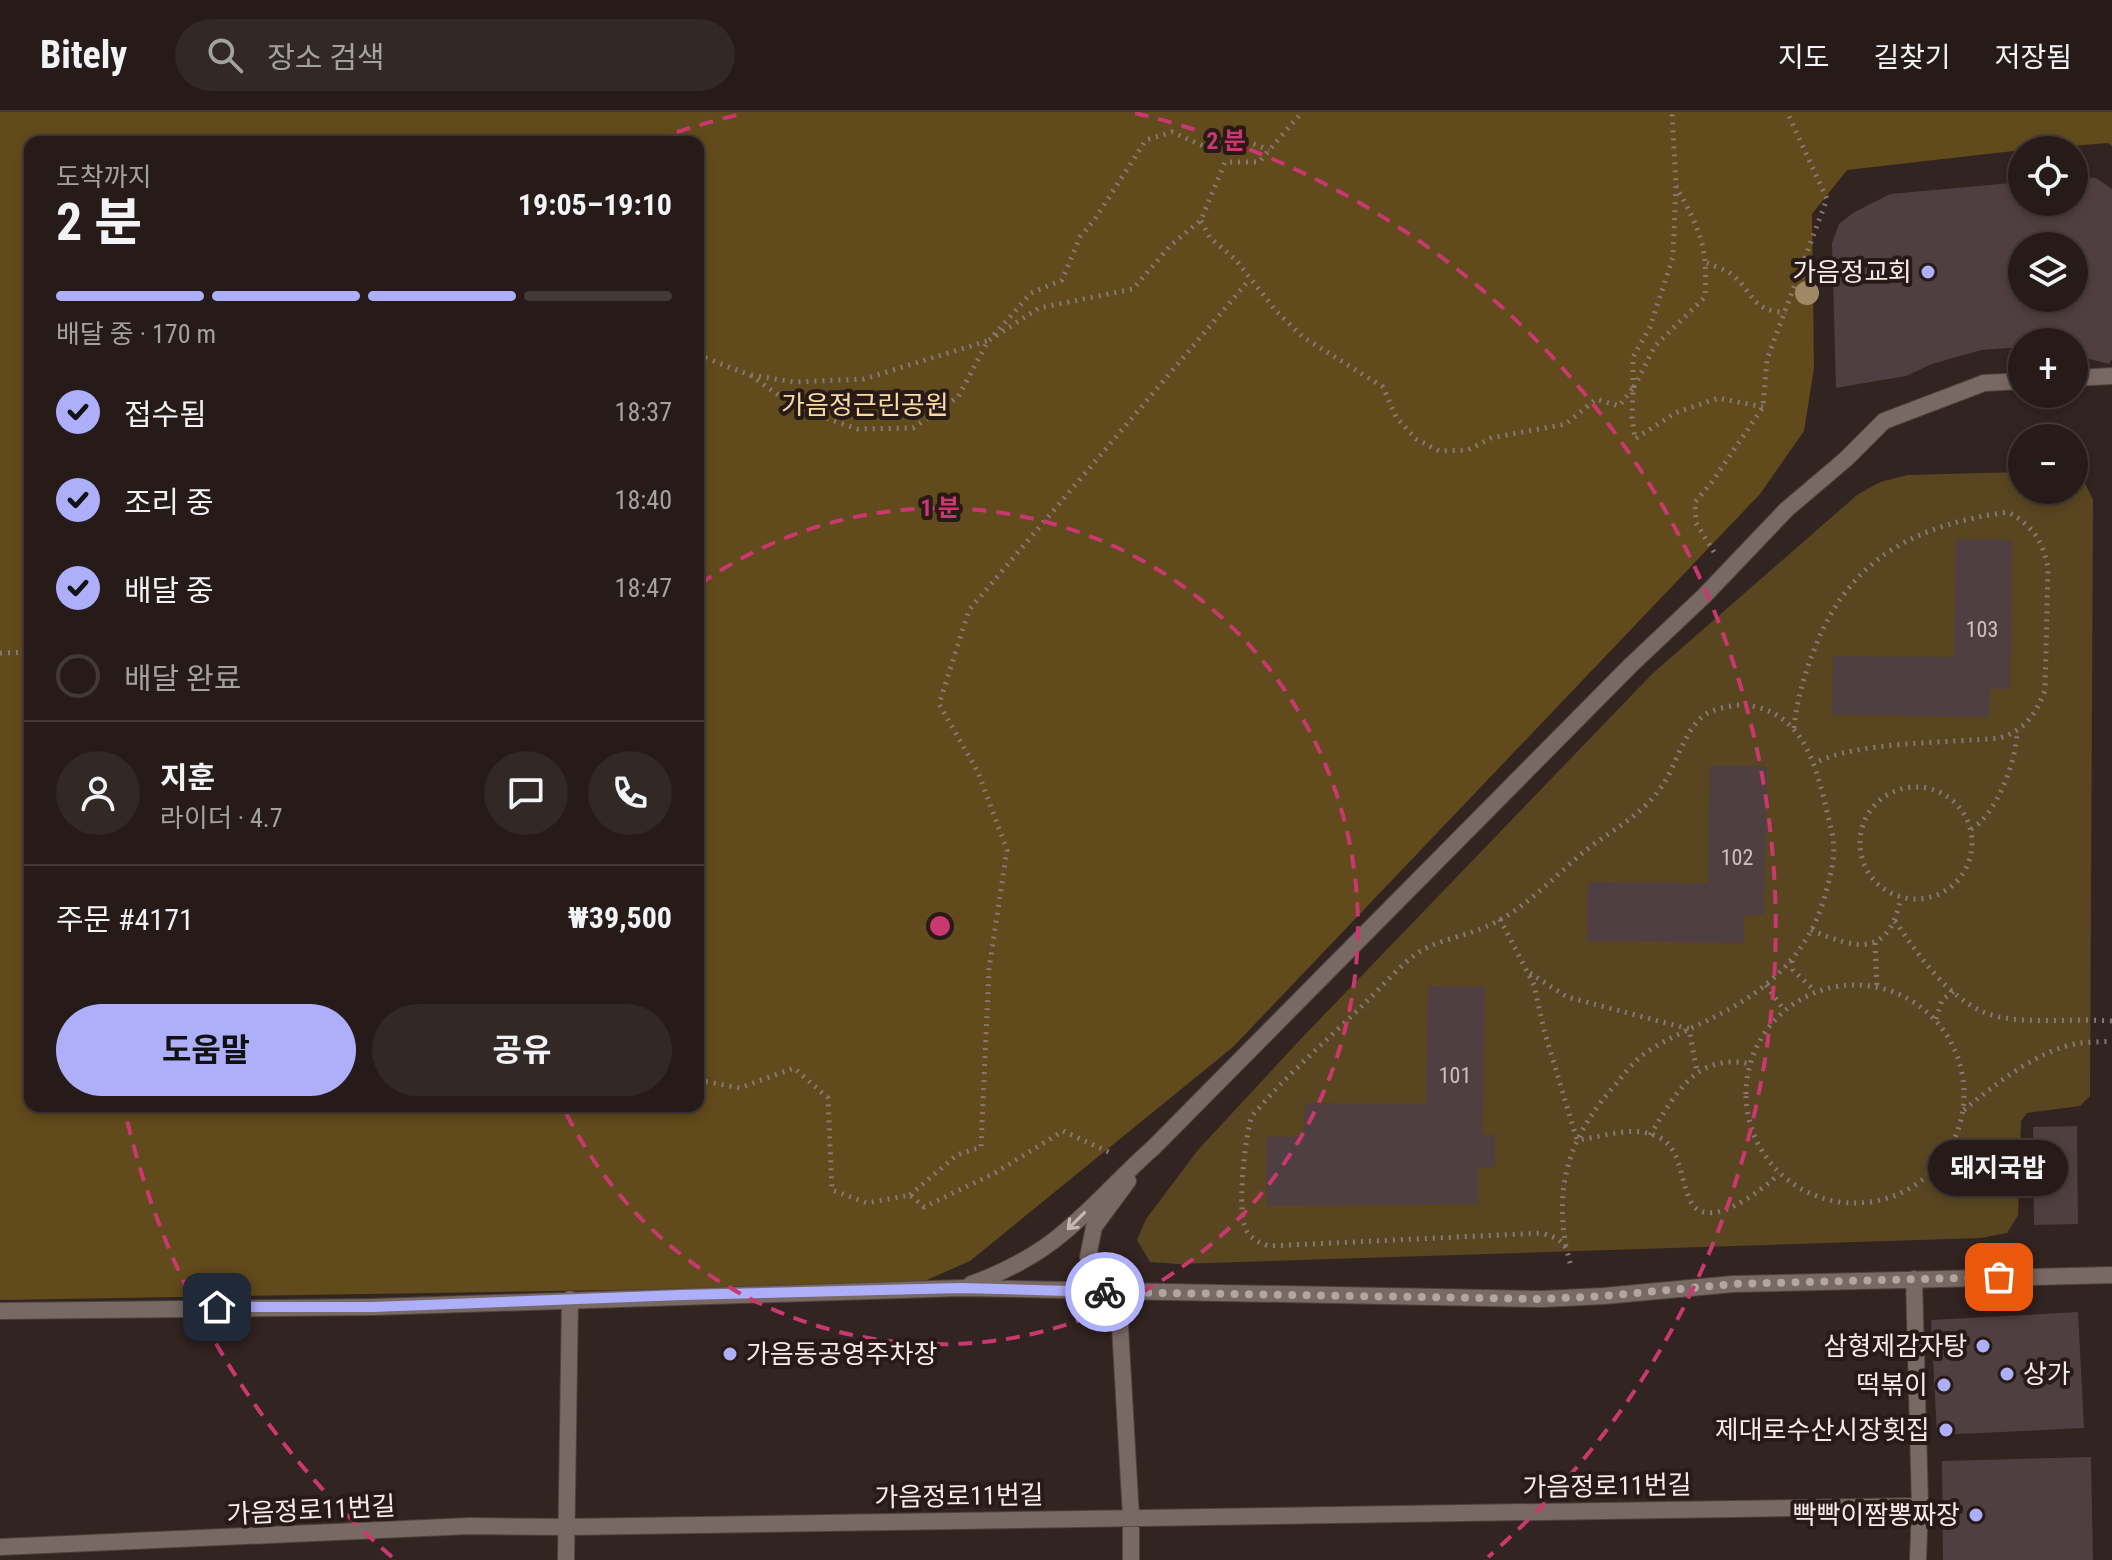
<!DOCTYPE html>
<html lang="ko">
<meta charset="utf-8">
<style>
body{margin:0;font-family:"Roboto Condensed","Noto Sans KR",sans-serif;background:#322825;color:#f1f3f6;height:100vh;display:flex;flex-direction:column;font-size:30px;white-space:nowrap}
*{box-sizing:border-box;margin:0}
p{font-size:26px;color:#a4a1a2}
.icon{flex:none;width:44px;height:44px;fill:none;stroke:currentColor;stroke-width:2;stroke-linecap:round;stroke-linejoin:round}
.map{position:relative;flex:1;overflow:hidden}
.panel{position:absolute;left:24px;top:24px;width:680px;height:976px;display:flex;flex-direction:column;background:#261b18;border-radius:16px;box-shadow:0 4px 12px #0003,0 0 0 2px #423937}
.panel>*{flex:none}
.fabs{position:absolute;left:2008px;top:24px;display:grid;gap:16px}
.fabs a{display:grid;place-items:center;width:80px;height:80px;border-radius:50%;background:#261b18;box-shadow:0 4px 12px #0003,0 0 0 2px #423937;font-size:40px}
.pin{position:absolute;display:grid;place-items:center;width:68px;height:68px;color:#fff;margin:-34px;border-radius:16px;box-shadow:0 4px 12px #0006}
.courier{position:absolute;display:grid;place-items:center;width:80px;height:80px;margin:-40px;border:6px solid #adaffb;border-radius:50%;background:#fff;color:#222;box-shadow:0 2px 10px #0007}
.bubble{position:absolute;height:56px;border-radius:28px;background:#261b18;box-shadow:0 4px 12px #0003,0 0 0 2px #423937;font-size:26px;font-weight:700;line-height:56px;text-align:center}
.summary em{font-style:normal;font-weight:700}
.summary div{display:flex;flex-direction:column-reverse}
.summary{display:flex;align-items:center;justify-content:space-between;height:136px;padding:0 32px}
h1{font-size:52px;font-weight:700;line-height:60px}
.bar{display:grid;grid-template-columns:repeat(4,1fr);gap:12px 8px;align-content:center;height:96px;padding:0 32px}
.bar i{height:10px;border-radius:6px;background:#423937}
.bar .selected{background:#adaffb}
.bar p{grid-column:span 4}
.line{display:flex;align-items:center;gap:20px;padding:0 32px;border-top:2px solid #423937}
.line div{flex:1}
.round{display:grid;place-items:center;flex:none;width:84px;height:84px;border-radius:42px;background:#322825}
ol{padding:0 32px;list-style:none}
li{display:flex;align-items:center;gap:24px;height:88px}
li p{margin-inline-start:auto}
li .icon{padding:8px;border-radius:50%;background:#adaffb;color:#111;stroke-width:4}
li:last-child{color:#a4a1a2}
li i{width:44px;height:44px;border:4px solid #423937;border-radius:50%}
.button{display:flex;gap:16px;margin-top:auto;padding:16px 32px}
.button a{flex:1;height:92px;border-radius:48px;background:#adaffb;color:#111;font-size:32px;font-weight:700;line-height:92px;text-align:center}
.button a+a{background:#322825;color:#f1f3f6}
header{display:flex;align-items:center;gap:48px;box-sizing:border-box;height:112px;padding:0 40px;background:#261b18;border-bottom:2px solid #423937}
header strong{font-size:38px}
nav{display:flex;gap:44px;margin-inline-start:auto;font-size:28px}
.search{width:560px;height:72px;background:#322825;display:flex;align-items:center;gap:20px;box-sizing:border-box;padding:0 28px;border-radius:44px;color:#a4a1a2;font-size:30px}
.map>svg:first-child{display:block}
.green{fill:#594621}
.forest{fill:#614a1b;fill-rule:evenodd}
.building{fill:#4f3f40;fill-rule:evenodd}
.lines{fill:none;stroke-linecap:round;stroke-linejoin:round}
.lane-casing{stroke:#4e433f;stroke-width:18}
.path{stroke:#857976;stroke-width:5;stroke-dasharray:2 6;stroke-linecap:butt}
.lane{stroke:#796964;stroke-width:16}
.tree{fill:#9f8867}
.oneway{stroke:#c3b8b4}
.done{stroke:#b1a6a3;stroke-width:8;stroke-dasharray:0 14.4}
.route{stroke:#adaffb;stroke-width:10}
.ring{fill:none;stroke:#ca3870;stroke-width:4;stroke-dasharray:14 10}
.poi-dot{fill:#adaffb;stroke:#281a17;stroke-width:3}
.labels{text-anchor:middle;stroke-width:8;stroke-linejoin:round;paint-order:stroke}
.number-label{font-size:22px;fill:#ccc1bf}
.poi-label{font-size:26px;fill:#f5ece9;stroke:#281a17;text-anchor:end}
.park-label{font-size:26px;fill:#f9daa1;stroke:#281a17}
.street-label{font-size:26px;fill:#f5ece9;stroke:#281a17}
.centre{fill:#ca3870;stroke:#281a17;stroke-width:4}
.ring-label{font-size:24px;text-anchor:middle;font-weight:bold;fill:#ca3870;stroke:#281a17;stroke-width:8;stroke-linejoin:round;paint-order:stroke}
</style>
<header>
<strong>Bitely</strong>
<div class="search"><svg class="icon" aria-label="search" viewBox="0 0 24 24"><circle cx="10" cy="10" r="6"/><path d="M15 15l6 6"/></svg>장소 검색</div>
<nav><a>지도</a><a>길찾기</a><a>저장됨</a></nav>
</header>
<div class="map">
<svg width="2112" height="1448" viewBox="0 0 2112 1448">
<rect width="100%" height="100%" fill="#322420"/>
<!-- green -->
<path class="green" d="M2022,360V378H2074V361L2085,371L2093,388L2090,984L2080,994L2027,1001L2021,1009L2018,1103L2007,1121L1981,1126L1177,1152L1150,1150L1137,1128L1146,1107L1198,1038L1297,931L1652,562L1857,383L1880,370L1908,363Z"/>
<!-- forest -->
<path class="forest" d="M0,0H2112V34L2108,31L2022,38L1847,58L1812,102L1814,256L1804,319L1760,382L1233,935L970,1149L920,1171L861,1174L0,1188ZM30,30H698V994H30Z"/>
<!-- building -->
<path class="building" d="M2074,65L2096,66L2112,77V247L2109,252L2074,243V230H2022V235L1981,238L1932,252L1906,264L1836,276L1832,131L1839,112L1853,101L1890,82L2022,70V90H2074ZM2022,134H2074V186H2022Z
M1956,427L2012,428L2010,577H1990L1989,605L1832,603L1833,544L1954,545Z
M1710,654H1767L1764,803H1744V831L1587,829L1588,770L1708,771Z
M1428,874L1485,875L1482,1022H1495V1055L1478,1056V1092L1266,1094V1025L1303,1024L1305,991L1426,992Z
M2077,1014L2078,1112L2034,1113L2033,1015Z
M2078,1200L2084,1316L1937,1323L1931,1208Z
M2091,1345L2093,1448H1943L1942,1349Z"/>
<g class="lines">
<!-- lane casing -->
<g class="lane-casing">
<path id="lane" d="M2074,266L2112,264
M1128,1069L1094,1115L1088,1145L1118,1180L1131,1405V1448
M1914,1167L1920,1394L1918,1448
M971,1172C1001,1162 1039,1142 1063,1121C1095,1095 1122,1063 1153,1036L1631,553L1704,484L1787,397L1846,347L1884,309L1984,271L2022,269
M0,1199L373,1195L961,1176L1542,1187L1604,1184L1733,1172L2112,1163
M0,1435L469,1414L568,1415L1920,1394
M566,1448L570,1187"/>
</g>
<!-- path -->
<path class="path" d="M1201,109L1210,126L1236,148L1276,199L1303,225L1383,275L1396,305L1416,327L1439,339L1468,338L1491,326L1566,312L1596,287L1619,294L1633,276L1632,306L1635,327L1675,301L1718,286L1763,295
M1707,151C1714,154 1724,157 1731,162C1754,179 1750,200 1786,200
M994,223L1031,181L1062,168L1080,125L1095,107L1146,28L1172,20L1210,37L1244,28L1269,38
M698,243L750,263L777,282L815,302L857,317L913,316L958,285L988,229L1039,196L1133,177L1170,134L1201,108L1225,50H1259L1302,0
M751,263L794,270L864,267L987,229
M1634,275L1655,234L1705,185C1708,134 1700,118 1676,74
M1633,276V245L1650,215L1673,145L1676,73L1672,0
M1714,440L1696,411L1695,390L1712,370L1763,295L1767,247L1827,87L1787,0
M0,541L30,540
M1794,616C1797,587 1805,560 1816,533C1852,444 1917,413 2008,400C2032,413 2043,429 2048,456L2045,578C2036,602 2025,618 2000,626C1950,631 1857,629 1815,651
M1860 731a56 56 0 1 1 112 0a56 56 0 1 1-112 0Z
M1971,717C1996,704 2017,647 2017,620
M1500,807L1534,873L1544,918L1577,1028C1605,1025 1635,1011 1662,1027C1681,1039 1681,1070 1690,1088C1706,1123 1763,1077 1779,1062
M1895,809C1920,845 1953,895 1999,905C2035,912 2075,906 2112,909
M1811,818C1858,838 1889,845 1901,785
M1875,831L1877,875
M1792,849L1793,858L1815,879
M1530,861L1567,885L1689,917L1697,960
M1746 982a109 109 0 1 1 218 0a109 109 0 1 1-218 0Z
M1766,873L1784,898
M1936,907L1942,888L1954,879
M698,968L740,976L794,956L828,986L832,1078L867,1091L910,1083L924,1095L995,1061L1063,1019L1113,1042
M1964,998C1994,973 2039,937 2080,931C2090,930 2101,930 2112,929
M1650,1023C1675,983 1695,940 1751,952
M910,1083L957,1043L981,1035L989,857L1007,738L978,660L939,592L969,498L1250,167
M1566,1134C1554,1069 1572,1021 1616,972C1624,962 1633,950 1644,942C1668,925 1696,915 1722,901C1770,876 1808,841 1824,787C1830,765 1837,744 1832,721C1819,668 1810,597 1742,593C1731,593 1712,597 1703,604C1683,621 1677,652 1662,674C1643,702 1617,715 1590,735C1558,760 1530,793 1494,811C1471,823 1445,826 1424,837C1403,849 1385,872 1368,888C1330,926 1287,962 1252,1004C1245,1024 1235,1105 1248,1121C1254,1129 1261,1131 1269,1134L1542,1121C1565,1128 1566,1133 1571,1155"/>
<!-- lane -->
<use href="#lane" class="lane"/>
</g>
<!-- trees -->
<circle class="tree" cx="1807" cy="181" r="12"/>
<!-- one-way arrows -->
<defs><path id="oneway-shaft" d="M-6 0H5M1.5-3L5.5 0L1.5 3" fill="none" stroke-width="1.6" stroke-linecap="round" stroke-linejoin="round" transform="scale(2)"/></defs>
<use class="oneway" href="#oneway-shaft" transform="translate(1076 1109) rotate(135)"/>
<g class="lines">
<!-- done -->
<path class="done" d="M1105,1180L1542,1187L1604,1184L1733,1172L1999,1165"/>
<!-- route -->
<path class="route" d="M217,1195H373L682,1183L961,1176L1105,1180"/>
</g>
<!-- distance rings -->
<g class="ring">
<path d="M700 472A418 418 0 1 1 564 997"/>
<path d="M392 1445A836 836 0 0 1 124 995M654 28A836 836 0 0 1 745 1M1135 1A836 836 0 0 1 1488 1445"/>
</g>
<!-- markers -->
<g class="poi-dot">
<circle cx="1928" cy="160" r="8"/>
<circle cx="1983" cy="1234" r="8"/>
<circle cx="730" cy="1242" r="8"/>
<circle cx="2007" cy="1262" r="8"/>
<circle cx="1944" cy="1273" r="8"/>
<circle cx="1946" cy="1318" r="8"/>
<circle cx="1976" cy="1403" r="8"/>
</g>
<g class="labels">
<!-- number labels -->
<g class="number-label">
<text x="1982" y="525">103</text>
<text x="1737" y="753">102</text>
<text x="1455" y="971">101</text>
</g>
<!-- poi labels -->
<g class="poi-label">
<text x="1912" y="169">가음정교회</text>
<text x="1967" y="1243">삼형제감자탕</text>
<text x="746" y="1251" text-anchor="start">가음동공영주차장</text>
<text x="2023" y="1271" text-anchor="start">상가</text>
<text x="1928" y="1282">떡볶이</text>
<text x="1930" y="1327">제대로수산시장횟집</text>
<text x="1960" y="1412">빡빡이짬뽕짜장</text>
</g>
<!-- park labels -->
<g class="park-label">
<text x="865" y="302">가음정근린공원</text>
</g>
<!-- street labels -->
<g class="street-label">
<text transform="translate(1607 1374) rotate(-1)" y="9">가음정로11번길</text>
<text transform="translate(959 1384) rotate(-1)" y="9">가음정로11번길</text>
<text transform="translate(311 1398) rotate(-3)" y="9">가음정로11번길</text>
</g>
</g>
<circle cx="940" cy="814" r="12" class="centre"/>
<g class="ring-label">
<text x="1226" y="37">2 분</text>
<text x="940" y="404">1 분</text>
</g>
</svg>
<div class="fabs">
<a><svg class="icon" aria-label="locate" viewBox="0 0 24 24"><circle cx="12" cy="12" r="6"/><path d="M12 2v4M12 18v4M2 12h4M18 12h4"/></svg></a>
<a><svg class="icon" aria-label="layers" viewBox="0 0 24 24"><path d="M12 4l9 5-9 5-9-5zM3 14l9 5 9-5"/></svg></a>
<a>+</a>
<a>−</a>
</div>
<div class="pin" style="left:1999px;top:1165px;background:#ea580c"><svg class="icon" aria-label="bag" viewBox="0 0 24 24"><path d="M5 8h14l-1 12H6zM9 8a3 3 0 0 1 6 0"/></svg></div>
<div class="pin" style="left:217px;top:1195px;background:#1f2937"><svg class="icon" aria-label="home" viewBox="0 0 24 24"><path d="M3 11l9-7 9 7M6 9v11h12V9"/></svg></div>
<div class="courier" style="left:1105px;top:1180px"><svg class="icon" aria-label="bike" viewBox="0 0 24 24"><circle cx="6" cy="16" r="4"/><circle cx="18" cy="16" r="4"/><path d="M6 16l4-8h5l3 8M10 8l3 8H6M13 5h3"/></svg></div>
<div class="bubble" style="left:1928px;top:1028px;width:140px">돼지국밥</div>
<section class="panel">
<div class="summary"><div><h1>2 분</h1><p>도착까지</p></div><em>19:05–19:10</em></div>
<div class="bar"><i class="selected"></i><i class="selected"></i><i class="selected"></i><i></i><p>배달 중 · 170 m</p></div>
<ol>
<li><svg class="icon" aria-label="check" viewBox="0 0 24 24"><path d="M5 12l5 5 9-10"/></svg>접수됨<p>18:37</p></li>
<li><svg class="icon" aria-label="check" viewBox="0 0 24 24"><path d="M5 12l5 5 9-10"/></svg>조리 중<p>18:40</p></li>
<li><svg class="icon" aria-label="check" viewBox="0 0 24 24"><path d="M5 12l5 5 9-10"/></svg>배달 중<p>18:47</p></li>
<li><i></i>배달 완료</li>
</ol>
<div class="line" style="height:144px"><a class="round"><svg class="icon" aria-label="person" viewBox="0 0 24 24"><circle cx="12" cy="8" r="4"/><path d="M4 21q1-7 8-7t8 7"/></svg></a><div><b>지훈</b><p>라이더 · 4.7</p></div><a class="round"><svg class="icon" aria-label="chat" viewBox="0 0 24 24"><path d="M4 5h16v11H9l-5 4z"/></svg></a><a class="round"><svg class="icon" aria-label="phone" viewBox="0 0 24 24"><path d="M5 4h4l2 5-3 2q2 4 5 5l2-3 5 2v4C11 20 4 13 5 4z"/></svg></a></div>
<div class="line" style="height:104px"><div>주문 #4171</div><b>₩39,500</b></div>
<div class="button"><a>도움말</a><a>공유</a></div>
</section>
</div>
